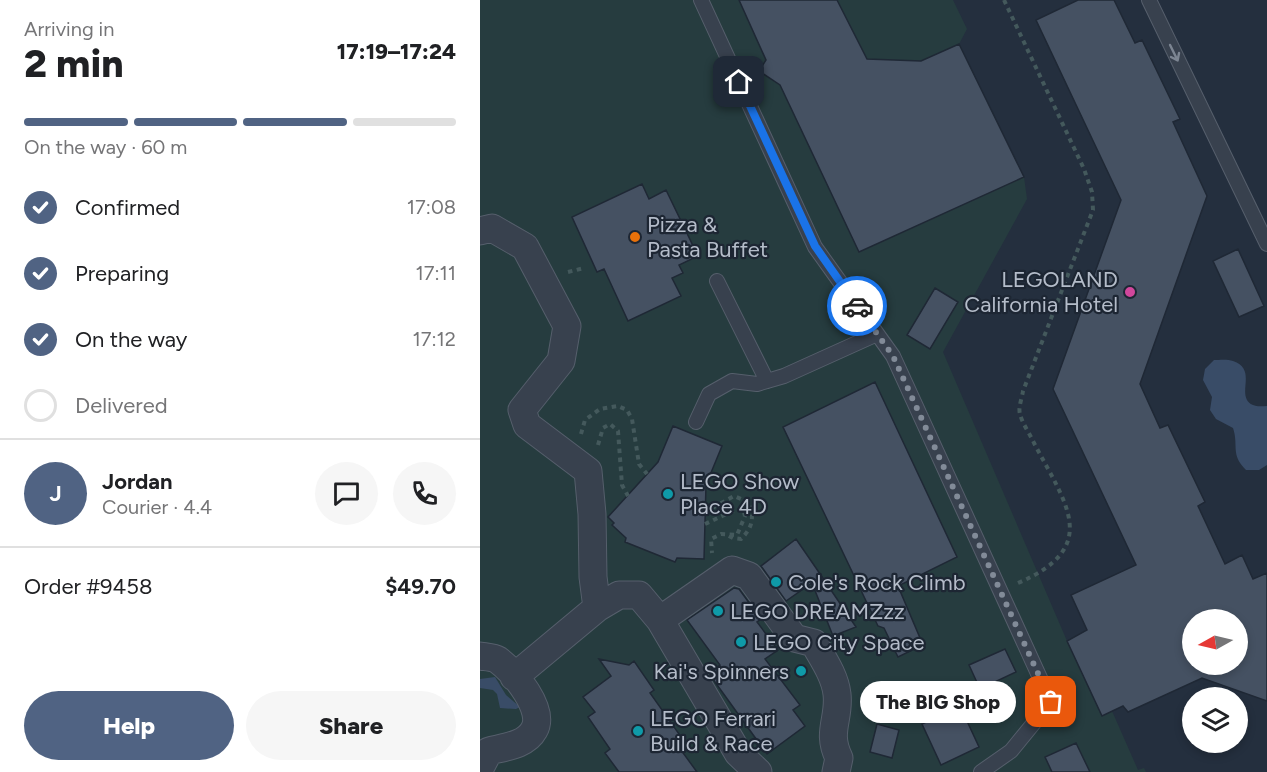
<!DOCTYPE html>
<meta charset="utf-8">
<style>
body{margin:0;font-family:Figtree,sans-serif;background:#f6f6f6;color:#202124;height:100vh;display:flex;flex-direction:column;font-size:22px;white-space:nowrap}
*{box-sizing:border-box;margin:0}
p{font-size:20px;color:#757577}
.icon{flex:none;width:33px;height:33px;fill:none;stroke:currentColor;stroke-width:2;stroke-linecap:round;stroke-linejoin:round}
.map{position:relative;flex:1;overflow:hidden}
.drawer{display:flex;flex-direction:column;background:#fff;width:480px}
.drawer>*{flex:none}
.needle{width:39px;rotate:262deg}
.tools{position:absolute;left:702px;top:609px;display:grid;gap:12px}
.tools a{display:grid;place-items:center;width:66px;height:66px;border-radius:50%;background:#fff;box-shadow:0 3px 9px #0003;font-size:30px}
.pin{position:absolute;display:grid;place-items:center;width:51px;height:51px;color:#fff;margin:-26px;border-radius:12px;box-shadow:0 3px 9px #0006}
.courier{position:absolute;display:grid;place-items:center;width:60px;height:60px;margin:-30px;border:4px solid #1a73e8;border-radius:50%;background:#fff;color:#222;box-shadow:0 2px 8px #0007}
.bubble{position:absolute;height:42px;border-radius:21px;background:#fff;box-shadow:0 3px 9px #0003;font-size:20px;font-weight:800;line-height:42px;text-align:center}
.head em{font-style:normal;font-weight:800}
.head div{display:flex;flex-direction:column-reverse}
.head{display:flex;align-items:center;justify-content:space-between;height:102px;padding:0 24px}
h1{font-size:39px;font-weight:800;line-height:45px}
.bar{display:grid;grid-template-columns:repeat(4,1fr);gap:9px 6px;align-content:center;height:72px;padding:0 24px}
.bar i{height:8px;border-radius:4px;background:#e0e0e0}
.bar .selected{background:#506383}
.bar p{grid-column:span 4}
.line{display:flex;align-items:center;gap:15px;padding:0 24px;border-top:2px solid #e0e0e0}
.line div{flex:1}
.round{display:grid;place-items:center;flex:none;width:63px;height:63px;border-radius:32px;background:#f6f6f6}
ol{padding:0 24px;list-style:none}
li{display:flex;align-items:center;gap:18px;height:66px}
li p{margin-inline-start:auto}
li .icon{padding:6px;border-radius:50%;background:#506383;color:#fff;stroke-width:4}
li:last-child{color:#757577}
li i{width:33px;height:33px;border:3px solid #e0e0e0;border-radius:50%}
.cta{display:flex;gap:12px;margin-top:auto;padding:12px 24px}
.cta a{flex:1;height:69px;border-radius:36px;background:#506383;color:#fff;font-size:24px;font-weight:800;line-height:69px;text-align:center}
.cta a+a{background:#f6f6f6;color:#202124}
main{display:flex;flex:1;min-height:0}
.map>svg:first-child{display:block}
.green{fill:#263c3f}
.water{fill:#394c67}
.building{fill:#455162;stroke:#1f2835;stroke-width:1.5;fill-rule:evenodd}
.lines{fill:none;stroke-linecap:round;stroke-linejoin:round}
.lane-casing{stroke:#565f6c;stroke-width:16}
.street-casing{stroke:#565f6c;stroke-width:29}
.path{stroke:#44595c;stroke-width:4;stroke-dasharray:4.5 4.5;stroke-linecap:butt}
.lane{stroke:#38414e;stroke-width:14}
.street{stroke:#38414e;stroke-width:27}
.oneway{stroke:#7c8592}
.done{stroke:#828b98;stroke-width:6;stroke-dasharray:0 10.8}
.route{stroke:#1a73e8;stroke-width:8}
.food-dot{fill:#e8710a;stroke:#1d2633;stroke-width:2}
.hotel-dot{fill:#d1479c;stroke:#1d2633;stroke-width:2}
.culture-dot{fill:#0f9aa8;stroke:#1d2633;stroke-width:2}
.labels{text-anchor:middle;stroke-width:4.5;stroke-linejoin:round;paint-order:stroke}
.poi-label{font-size:22px;fill:#b4bcc9;stroke:#1d2633;text-anchor:start}
</style>
<main>
<section class="drawer">
<div class="head"><div><h1>2 min</h1><p>Arriving in</p></div><em>17:19–17:24</em></div>
<div class="bar"><i class="selected"></i><i class="selected"></i><i class="selected"></i><i></i><p>On the way · 60 m</p></div>
<ol>
<li><svg class="icon" aria-label="check" viewBox="0 0 24 24"><path d="M5 12l5 5 9-10"/></svg>Confirmed<p>17:08</p></li>
<li><svg class="icon" aria-label="check" viewBox="0 0 24 24"><path d="M5 12l5 5 9-10"/></svg>Preparing<p>17:11</p></li>
<li><svg class="icon" aria-label="check" viewBox="0 0 24 24"><path d="M5 12l5 5 9-10"/></svg>On the way<p>17:12</p></li>
<li><i></i>Delivered</li>
</ol>
<div class="line" style="height:108px"><b class="round" style="background:#506383;color:#fff">J</b><div><b>Jordan</b><p>Courier · 4.4</p></div><a class="round"><svg class="icon" aria-label="chat" viewBox="0 0 24 24"><path d="M4 5h16v11H9l-5 4z"/></svg></a><a class="round"><svg class="icon" aria-label="phone" viewBox="0 0 24 24"><path d="M5 4h4l2 5-3 2q2 4 5 5l2-3 5 2v4C11 20 4 13 5 4z"/></svg></a></div>
<div class="line" style="height:78px"><div>Order #9458</div><b>$49.70</b></div>
<div class="cta"><a>Help</a><a>Share</a></div>
</section>
<div class="map">
<svg width="787" height="772" viewBox="0 0 787 772">
<rect width="100%" height="100%" fill="#242f3e"/>
<!-- green -->
<path class="green" d="M0,0H473L487,29L479,44L544,177L547,199L463,352L587,641L621,715L632,711L658,770L664,768L666,772H0Z"/>
<!-- water -->
<path class="water" d="M734,360C739,360 748,359 753,361C779,370 754,396 773,405C777,407 783,406 787,406V465L779,470H766C750,454 759,446 753,428L736,419L730,410L732,397L723,380L725,369Z
M15,677L26,695L40,707L36,709L20,708L17,694L13,690L0,688V679Z"/>
<!-- building -->
<path class="building" d="M259,0H357L387,59L441,61L479,44L544,177L379,252L300,85L279,71L286,60Z
M598,0H634L655,43L662,40L700,119L693,122L727,196L660,384L680,428L688,425L725,502L718,506L745,564L762,555L773,579L787,573V701L722,678L648,712L643,706L622,716L587,641L607,630L591,595L656,565L573,389L641,200L556,20ZM712,620H758V664H712Z
M162,184L169,199L186,190L218,256L199,265L203,273L192,278L201,296L148,321L124,269L117,272L92,217Z
M758,249L784,306L759,317L733,261Z
M455,288L478,302L450,349L427,335Z
M395,382L477,557L418,586L443,645L418,657L404,628L398,626L303,427Z
M193,426L242,446L226,485L224,559L197,558L195,562L145,542L146,538L132,525L134,523L128,517L178,462Z
M316,539L336,568L376,627L353,636L332,583L306,601L281,566Z
M254,588L259,589L281,619L277,622L298,650L285,659L320,705L313,710L325,726L287,754L235,682L230,673L240,665L207,620Z
M525,649L536,672L500,689L489,665Z
M119,659L149,665L154,661L174,690L170,693L204,741L198,746L217,772H139L125,753L130,749L108,717L115,712L103,697L131,676Z
M480,706L499,747L461,765L442,724Z
M397,724L419,730L412,758L390,752Z
M596,743L610,772H572L565,757Z"/>
<g class="lines">
<!-- lane casing -->
<g class="lane-casing">
<path id="lane" d="M221,0L335,247L413,356L571,702L531,751L501,772
M669,0L787,244
M237,281L287,381
M216,422L229,394L252,381L277,384L304,376L397,334"/>
</g>
<!-- street casing -->
<g class="street-casing">
<path id="street" d="M0,231L12,228L45,247L87,326L81,361L42,410L47,425L108,471L112,514L113,577L117,608
M180,620L252,570L269,576L314,638L334,643C343,659 355,676 357,694C360,719 346,732 359,758L356,772
M0,656C6,657 13,657 18,660C34,672 66,710 54,730C46,745 25,747 9,751L0,768
M34,677L117,608L139,595H159L180,620L258,753L278,772"/>
</g>
<!-- path -->
<path class="path" d="M524,0L604,169L612,192L613,210L543,391C542,398 538,408 540,414C542,423 550,434 554,443C586,504 622,547 538,583
M88,272L104,268
M101,434L105,420L120,409L138,406L147,410L152,419L159,464L167,474
M118,445L123,428L130,424L138,431L142,485L148,496
M225,512L254,496L271,503C273,520 273,527 261,539L253,538L247,535
M225,524L255,510L263,509L265,516L257,535L241,534L231,539L232,553"/>
<!-- lane -->
<use href="#lane" class="lane"/>
<!-- street -->
<use href="#street" class="street"/>
</g>
<!-- one-way arrows -->
<defs><path id="oneway-shaft" d="M-6 0H5M1.5-3L5.5 0L1.5 3" fill="none" stroke-width="1.6" stroke-linecap="round" stroke-linejoin="round" transform="scale(1.5)"/></defs>
<use class="oneway" href="#oneway-shaft" transform="translate(694 53) rotate(64)"/>
<g class="lines">
<!-- done -->
<path class="done" d="M377,306L413,356L571,702"/>
<!-- route -->
<path class="route" d="M259,82L335,246L377,306"/>
</g>
<!-- markers -->
<circle class="food-dot" cx="155" cy="237" r="6"/>
<circle class="hotel-dot" cx="650" cy="292" r="6"/>
<g class="culture-dot">
<circle cx="188" cy="494" r="6"/>
<circle cx="296" cy="582" r="6"/>
<circle cx="238" cy="611" r="6"/>
<circle cx="261" cy="642" r="6"/>
<circle cx="321" cy="671" r="6"/>
<circle cx="158" cy="731" r="6"/>
</g>
<g class="labels">
<!-- poi labels -->
<g class="poi-label">
<text x="167" y="232">Pizza &amp;<tspan x="167" dy="25">Pasta Buffet</tspan></text>
<text x="638" y="287" text-anchor="end">LEGOLAND<tspan x="638" dy="25">California Hotel</tspan></text>
<text x="200" y="489">LEGO Show<tspan x="200" dy="25">Place 4D</tspan></text>
<text x="308" y="590">Cole's Rock Climb</text>
<text x="250" y="619">LEGO DREAMZzz</text>
<text x="273" y="650">LEGO City Space</text>
<text x="309" y="679" text-anchor="end">Kai's Spinners</text>
<text x="170" y="726">LEGO Ferrari<tspan x="170" dy="25">Build &amp; Race</tspan></text>
</g>
</g>
</svg>
<div class="tools">
<a><svg class="needle" viewBox="-14 -14 28 28"><path d="M0-13l5 13h-10z" fill="#e53935"/><path d="M0 13l5-13h-10z" fill="#757577"/></svg></a>
<a><svg class="icon" aria-label="layers" viewBox="0 0 24 24"><path d="M12 4l9 5-9 5-9-5zM3 14l9 5 9-5"/></svg></a>
</div>
<div class="pin" style="left:571px;top:702px;background:#ea580c"><svg class="icon" aria-label="bag" viewBox="0 0 24 24"><path d="M5 8h14l-1 12H6zM9 8a3 3 0 0 1 6 0"/></svg></div>
<div class="pin" style="left:259px;top:82px;background:#1f2937"><svg class="icon" aria-label="home" viewBox="0 0 24 24"><path d="M3 11l9-7 9 7M6 9v11h12V9"/></svg></div>
<div class="courier" style="left:377px;top:306px"><svg class="icon" aria-label="car" viewBox="0 0 24 24"><path d="M5 17H2v-5l4-1 3-4h7l3 4 3 1v5h-3M9 17h6M6 11h13"/><circle cx="7" cy="17" r="2"/><circle cx="17" cy="17" r="2"/></svg></div>
<div class="bubble" style="left:380px;top:681px;width:156px">The BIG Shop</div>
</div>
</main>
